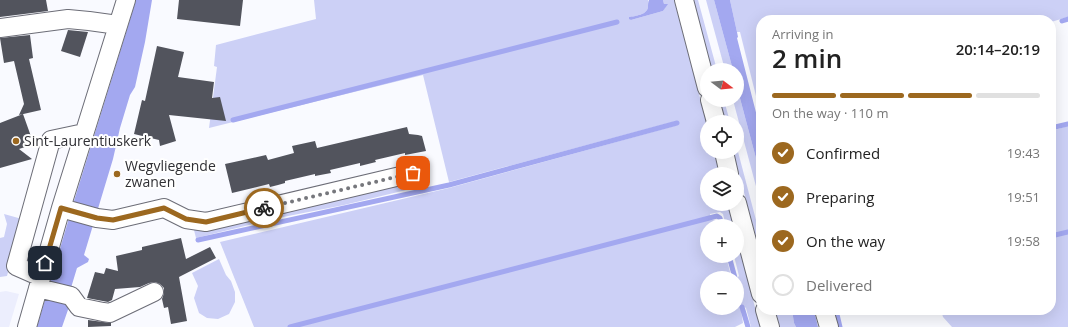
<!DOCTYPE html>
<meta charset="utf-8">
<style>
body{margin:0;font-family:"Open Sans",sans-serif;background:#f2f2f2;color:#222;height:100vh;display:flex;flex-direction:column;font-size:15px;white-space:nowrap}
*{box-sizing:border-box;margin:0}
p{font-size:13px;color:#767676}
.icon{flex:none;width:22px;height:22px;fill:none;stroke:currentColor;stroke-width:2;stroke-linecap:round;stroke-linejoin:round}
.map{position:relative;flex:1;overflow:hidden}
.drawer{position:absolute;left:756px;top:15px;width:300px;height:300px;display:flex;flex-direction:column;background:#fff;border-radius:16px;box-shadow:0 4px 16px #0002}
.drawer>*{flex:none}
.needle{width:26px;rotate:106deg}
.tools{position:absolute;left:700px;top:63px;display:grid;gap:8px}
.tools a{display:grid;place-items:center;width:44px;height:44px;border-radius:50%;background:#fff;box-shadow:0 4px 16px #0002;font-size:20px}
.pin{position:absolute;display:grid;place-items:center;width:34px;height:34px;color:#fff;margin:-17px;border-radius:8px;box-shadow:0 2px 6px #0006}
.courier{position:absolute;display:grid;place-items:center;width:40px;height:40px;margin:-20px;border:3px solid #9c681f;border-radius:50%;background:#fff;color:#222;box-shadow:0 1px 5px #0007}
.overview em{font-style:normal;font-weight:600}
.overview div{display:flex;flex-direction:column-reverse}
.overview{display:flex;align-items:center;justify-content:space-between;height:68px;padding:0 16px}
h1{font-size:26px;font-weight:600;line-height:30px}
.bar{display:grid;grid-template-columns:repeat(4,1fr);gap:6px 4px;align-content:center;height:48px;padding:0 16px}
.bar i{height:5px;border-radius:3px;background:#e0e0e0}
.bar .current{background:#9c681f}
.bar p{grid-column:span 4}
ol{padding:0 16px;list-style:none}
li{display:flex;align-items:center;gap:12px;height:44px}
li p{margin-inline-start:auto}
li .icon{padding:4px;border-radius:50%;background:#9c681f;color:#fff;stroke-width:4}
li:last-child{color:#767676}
li i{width:22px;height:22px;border:2px solid #e0e0e0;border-radius:50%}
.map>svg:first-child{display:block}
.built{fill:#eceefd}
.green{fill:#ccd0f6}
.water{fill:#a3a8f0}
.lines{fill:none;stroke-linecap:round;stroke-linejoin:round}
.stream{stroke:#a3a8f0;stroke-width:5}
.building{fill:#52545d}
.minor-casing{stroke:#6c6d77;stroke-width:20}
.minor{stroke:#fff;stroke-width:18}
.done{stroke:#76777c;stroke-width:4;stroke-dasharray:0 7.2}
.route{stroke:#9c681f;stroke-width:5}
.poi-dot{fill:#9c681f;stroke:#fff;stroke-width:1.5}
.labels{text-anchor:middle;stroke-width:4;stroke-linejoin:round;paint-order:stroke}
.poi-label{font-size:14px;fill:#303035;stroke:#fff;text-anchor:start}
</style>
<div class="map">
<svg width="1068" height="327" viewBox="0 0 1068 327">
<rect width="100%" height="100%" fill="#f9faff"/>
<!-- built -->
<path class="built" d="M6,291L19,294L9,327H0V292Z"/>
<!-- green -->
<path class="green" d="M314,0H648C648,2 648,4 648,7C647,15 635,16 629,17L631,20L663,11L667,4H664L663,0H674L707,124V152H714L720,174H707V204H728L734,226H726L723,214L720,212L710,214L711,220C716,220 718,222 719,226H707V256H726L731,276L734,278H707V308H737V278L739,276L734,256H737V237L760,327H751L746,308L740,304L743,323L735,327H254L220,242L449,188L678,125L676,121L449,182L423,75L209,128L217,67L214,66L216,45L316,19Z
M693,0H698L717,70H712Z
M706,0H714L733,70H725Z
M730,0H1068V17L1051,22V20H761V116L740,32H737Z
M737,87L761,177V205L733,100H737Z
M720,100H724L730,122H725Z
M1068,126V327H952L943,317L941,310H1051V131Z
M737,148L761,239V255L733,152H737Z
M422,165L427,185L344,205L273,219L196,238L194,230L417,178L415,166Z
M4,214L22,219L7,276L0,277V238L4,237L7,224Z
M219,259L226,275L231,281L235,292V302L229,314L218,319L207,318L199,313L194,298L198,286L192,273Z
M775,310H792L794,323L796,327H780Z"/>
<!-- water -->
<path class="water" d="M136,0H152L145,42L135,87L130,95L120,128L113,159L84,255L89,259L88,262L77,268L67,301L70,304L62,327H37L74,201Z
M649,0H663L664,4H668L663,11L631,20L629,19V17C635,16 647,15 648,7C648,4 648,2 649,0Z
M714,0H730L737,32L738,37L737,38L761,132V177L737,87V70H733Z
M792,310H814L818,327H796L794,323Z"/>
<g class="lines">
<!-- stream -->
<path class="stream" d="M1062,21L1068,19
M233,120L617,22
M1051,128L1068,124
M1051,236L1068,232
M198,240L449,185L677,123
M729,256L735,278
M742,307L748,327
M836,310L840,327
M290,327L717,216L720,218L722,226"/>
</g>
<!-- building -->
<path class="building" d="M0,0H46L48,11L0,17Z
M179,0H243L240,26L177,19Z
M68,30L88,32L80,57L61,51Z
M30,35L33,58L29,59L41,110L19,115L24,104L14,61L4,63L0,38Z
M157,46L184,52L178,77L214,82L212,98L220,97L226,121L169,115L176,141L160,146L159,140L134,134L142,100L145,101Z
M23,114L33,142L30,143L31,145L19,149L32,159L0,168V123Z
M407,127L409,134L418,135L422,136L426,151L405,155V153L375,160L376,162L360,166V163L330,170L331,173L315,176V174L285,181V183L278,185L270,187L269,184L232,193L225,164L266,155L268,160L294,153L292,146L315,141L317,148Z
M181,238L186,259L210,247L216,258L179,277L187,321L171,324L168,307L164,308L162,299L164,293V288L160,284L155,282L149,283L140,287L115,289L112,300L108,302L87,298L95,272L104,274L106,268L118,271L116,256L142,250V247Z
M88,320L111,323V326L88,327Z"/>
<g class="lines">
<!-- minor casing -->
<g class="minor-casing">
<path id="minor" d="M684,0L707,88
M0,28L68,19L89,21L118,25
M710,100L716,122
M724,152L729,174
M737,203L761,294
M61,208L97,218L113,220L164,208L186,219L206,222L413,173
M41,277L16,266L51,140L84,133
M38,288L71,296L79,307L103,312L110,313L154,292
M765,310L770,327
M824,310L829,327
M27,327L61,208L126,0"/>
</g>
<!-- minor -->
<use href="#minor" class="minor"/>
</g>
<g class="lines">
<!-- done -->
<path class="done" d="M264,208L413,173"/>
<!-- route -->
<path class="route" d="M45,263L61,208L97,218L113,220L164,208L186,219L206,222L264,208"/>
</g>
<!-- markers -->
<g class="poi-dot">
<circle cx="16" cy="141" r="4"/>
<circle cx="117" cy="174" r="4"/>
</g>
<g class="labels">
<!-- poi labels -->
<g class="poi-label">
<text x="24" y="146">Sint-Laurentiuskerk</text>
<text x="125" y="171">Wegvliegende<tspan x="125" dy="16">zwanen</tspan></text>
</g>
</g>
</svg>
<div class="tools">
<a><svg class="needle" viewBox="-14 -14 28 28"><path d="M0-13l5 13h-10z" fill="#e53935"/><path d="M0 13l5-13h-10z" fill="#767676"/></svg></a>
<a><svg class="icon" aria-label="locate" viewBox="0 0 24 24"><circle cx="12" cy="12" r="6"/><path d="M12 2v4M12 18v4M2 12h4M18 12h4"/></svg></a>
<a><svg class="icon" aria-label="layers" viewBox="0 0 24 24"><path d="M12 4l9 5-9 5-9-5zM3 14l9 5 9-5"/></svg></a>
<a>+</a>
<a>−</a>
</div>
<div class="pin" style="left:413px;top:173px;background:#ea580c"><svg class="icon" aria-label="bag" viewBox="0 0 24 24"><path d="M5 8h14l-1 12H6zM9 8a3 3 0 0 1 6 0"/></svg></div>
<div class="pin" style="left:45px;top:263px;background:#1f2937"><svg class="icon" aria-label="home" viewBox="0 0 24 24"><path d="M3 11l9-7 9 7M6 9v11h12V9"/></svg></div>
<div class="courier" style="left:264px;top:208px"><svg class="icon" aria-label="bike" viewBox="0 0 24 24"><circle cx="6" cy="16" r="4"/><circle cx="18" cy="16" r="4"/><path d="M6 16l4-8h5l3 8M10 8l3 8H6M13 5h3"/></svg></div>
<section class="drawer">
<div class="overview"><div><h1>2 min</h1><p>Arriving in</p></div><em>20:14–20:19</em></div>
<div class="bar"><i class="current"></i><i class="current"></i><i class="current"></i><i></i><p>On the way · 110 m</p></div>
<ol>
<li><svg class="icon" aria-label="check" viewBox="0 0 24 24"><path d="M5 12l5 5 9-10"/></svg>Confirmed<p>19:43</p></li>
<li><svg class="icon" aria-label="check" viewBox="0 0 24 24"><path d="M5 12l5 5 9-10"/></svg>Preparing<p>19:51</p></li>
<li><svg class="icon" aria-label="check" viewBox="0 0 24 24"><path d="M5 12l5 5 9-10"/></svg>On the way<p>19:58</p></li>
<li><i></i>Delivered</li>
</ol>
</section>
</div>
